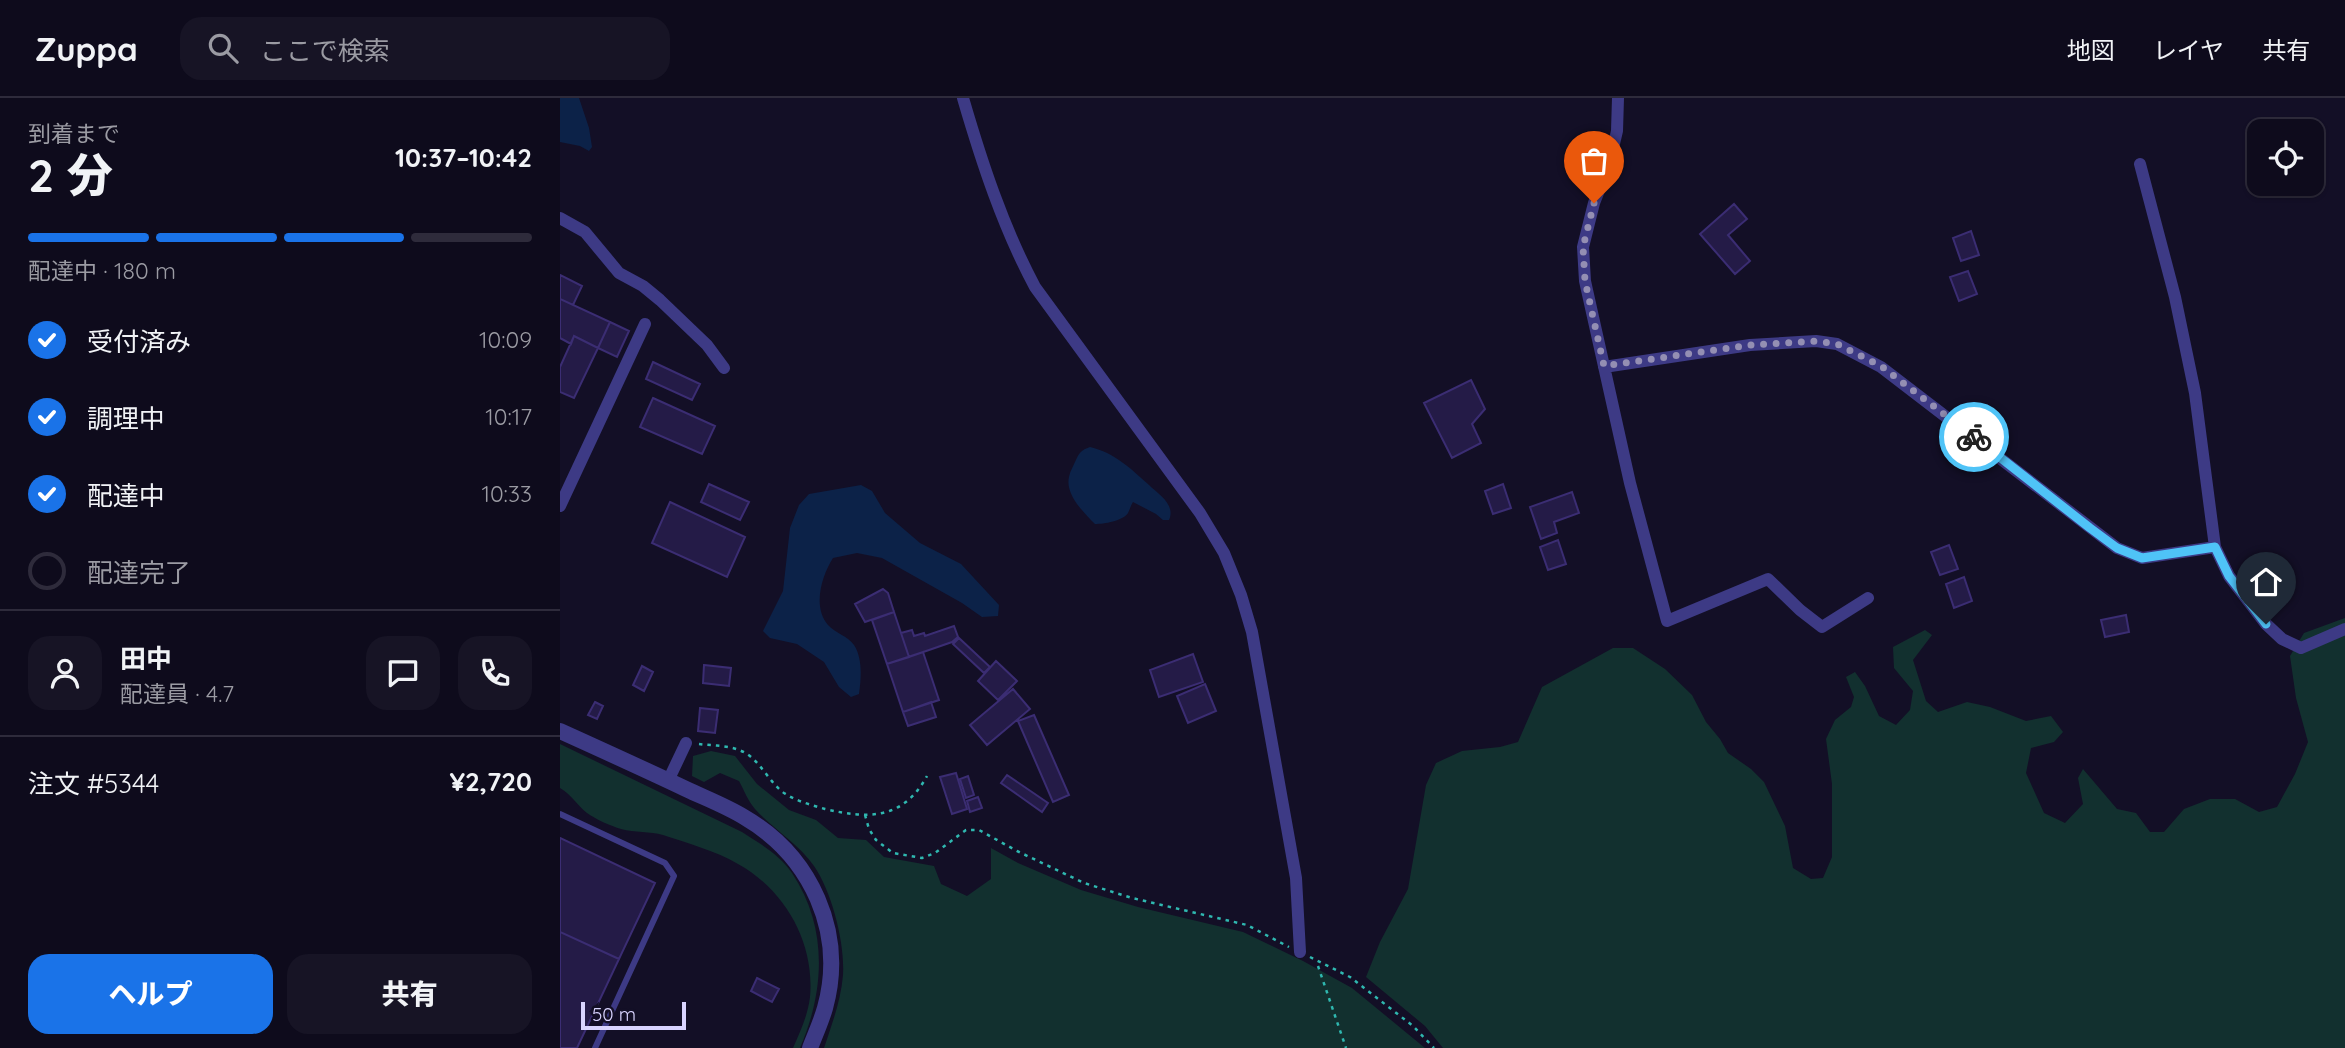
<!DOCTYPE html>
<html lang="ja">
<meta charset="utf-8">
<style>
body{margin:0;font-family:Quicksand,"Noto Sans JP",sans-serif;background:#171425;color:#f1f3f6;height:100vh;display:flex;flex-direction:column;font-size:26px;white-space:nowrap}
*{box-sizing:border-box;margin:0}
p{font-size:23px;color:#9b9ba3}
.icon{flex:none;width:38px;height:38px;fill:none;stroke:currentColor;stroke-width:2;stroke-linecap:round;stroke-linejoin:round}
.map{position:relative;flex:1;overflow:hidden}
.details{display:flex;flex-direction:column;background:#0e0b1c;width:560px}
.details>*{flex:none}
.buttons{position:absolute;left:1687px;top:21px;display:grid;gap:14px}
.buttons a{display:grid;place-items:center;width:77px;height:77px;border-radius:14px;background:#0e0b1c;box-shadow:0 2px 5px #0004,0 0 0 2px #2e2b3b;font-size:35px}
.scale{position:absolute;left:21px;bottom:18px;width:105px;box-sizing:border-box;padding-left:7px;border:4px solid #d9d4ff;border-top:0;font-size:19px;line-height:24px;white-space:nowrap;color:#d9d4ff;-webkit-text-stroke:5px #130f26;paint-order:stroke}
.pin{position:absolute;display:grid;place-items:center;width:60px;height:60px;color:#fff;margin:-72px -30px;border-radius:50% 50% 50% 0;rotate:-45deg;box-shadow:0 0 7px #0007}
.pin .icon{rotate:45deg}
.courier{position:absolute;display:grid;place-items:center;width:70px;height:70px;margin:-35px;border:5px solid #4fc3f7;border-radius:50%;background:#fff;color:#222;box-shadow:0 2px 9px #0007}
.overview em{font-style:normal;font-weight:800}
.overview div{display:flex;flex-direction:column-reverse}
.overview{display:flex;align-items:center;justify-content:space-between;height:119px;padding:0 28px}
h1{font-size:46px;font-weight:800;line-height:52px}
.bar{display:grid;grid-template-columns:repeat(4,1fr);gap:10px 7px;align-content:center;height:84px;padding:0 28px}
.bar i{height:9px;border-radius:5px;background:#2e2b3b}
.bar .on{background:#1a73e8}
.bar p{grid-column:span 4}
.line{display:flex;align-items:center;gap:18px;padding:0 28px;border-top:2px solid #2e2b3b}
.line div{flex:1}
.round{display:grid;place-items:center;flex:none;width:74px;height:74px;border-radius:21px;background:#171425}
ol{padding:0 28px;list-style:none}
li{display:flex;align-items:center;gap:21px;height:77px}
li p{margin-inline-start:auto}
li .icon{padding:7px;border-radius:50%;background:#1a73e8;color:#fff;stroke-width:4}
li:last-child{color:#9b9ba3}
li i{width:38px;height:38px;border:4px solid #2e2b3b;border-radius:50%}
.button{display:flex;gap:14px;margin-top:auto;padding:14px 28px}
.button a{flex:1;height:80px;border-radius:21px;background:#1a73e8;color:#fff;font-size:28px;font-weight:800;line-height:80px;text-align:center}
.button a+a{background:#171425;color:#f1f3f6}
header{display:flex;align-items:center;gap:42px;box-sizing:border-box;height:98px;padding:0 35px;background:#0e0b1c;border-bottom:2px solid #2e2b3b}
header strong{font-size:33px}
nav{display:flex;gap:38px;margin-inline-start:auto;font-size:24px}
.search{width:490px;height:63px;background:#171425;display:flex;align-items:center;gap:18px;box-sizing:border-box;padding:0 24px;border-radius:21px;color:#9b9ba3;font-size:26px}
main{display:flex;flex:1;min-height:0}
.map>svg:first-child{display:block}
.green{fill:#12302f}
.water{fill:#0c2248}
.building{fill:#241b47;stroke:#3b2d73;stroke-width:2}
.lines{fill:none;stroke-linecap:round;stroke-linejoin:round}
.path{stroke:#2fb8b0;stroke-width:2.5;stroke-dasharray:3.5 5;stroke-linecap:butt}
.service{stroke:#3d3a85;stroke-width:6}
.minor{stroke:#3d3a85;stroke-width:12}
.tertiary{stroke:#3d3a85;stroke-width:16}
.done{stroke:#948fb3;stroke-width:7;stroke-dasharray:0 12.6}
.route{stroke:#4fc3f7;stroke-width:9}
</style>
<header>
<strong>Zuppa</strong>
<div class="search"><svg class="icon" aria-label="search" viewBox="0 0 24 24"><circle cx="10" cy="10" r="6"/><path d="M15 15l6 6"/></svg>ここで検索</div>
<nav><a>地図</a><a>レイヤ</a><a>共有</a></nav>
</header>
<main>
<section class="details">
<div class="overview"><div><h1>2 分</h1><p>到着まで</p></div><em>10:37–10:42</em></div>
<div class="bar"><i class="on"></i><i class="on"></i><i class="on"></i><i></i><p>配達中 · 180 m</p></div>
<ol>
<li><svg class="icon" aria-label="check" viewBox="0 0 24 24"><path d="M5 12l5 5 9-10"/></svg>受付済み<p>10:09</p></li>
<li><svg class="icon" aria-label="check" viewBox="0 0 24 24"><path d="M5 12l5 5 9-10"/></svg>調理中<p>10:17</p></li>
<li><svg class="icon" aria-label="check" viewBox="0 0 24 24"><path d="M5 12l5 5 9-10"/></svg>配達中<p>10:33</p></li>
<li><i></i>配達完了</li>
</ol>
<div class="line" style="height:126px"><a class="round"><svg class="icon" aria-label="person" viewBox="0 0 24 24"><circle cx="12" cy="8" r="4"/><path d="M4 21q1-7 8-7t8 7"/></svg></a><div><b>田中</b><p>配達員 · 4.7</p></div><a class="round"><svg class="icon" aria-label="chat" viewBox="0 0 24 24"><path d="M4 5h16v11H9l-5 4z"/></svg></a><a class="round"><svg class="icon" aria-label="phone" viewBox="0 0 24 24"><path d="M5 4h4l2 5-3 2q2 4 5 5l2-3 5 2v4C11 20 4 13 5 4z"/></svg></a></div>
<div class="line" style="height:91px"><div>注文 #5344</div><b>¥2,720</b></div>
<div class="button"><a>ヘルプ</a><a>共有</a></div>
</section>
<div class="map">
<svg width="1785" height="950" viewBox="0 0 1785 950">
<rect width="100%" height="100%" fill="#130f26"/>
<!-- green -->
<path class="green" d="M1785,520V950H883L865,928L806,879L820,844L848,791L866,687L876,665L902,653L940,649L958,644L982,589L1053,550H1073L1105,571L1132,597L1146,624L1160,641L1168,655L1191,671L1204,684L1225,728L1233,770L1251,781L1263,780L1272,759V686L1266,641L1275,622L1291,609L1294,599L1286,579L1295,574L1305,588L1319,618L1336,627L1350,612L1353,593L1334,570L1333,549L1365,532L1372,537L1353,562L1366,603L1378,614L1407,604L1430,609L1466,623L1491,618L1503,634L1494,644L1471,650L1466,675L1484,715L1505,725L1523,706L1518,680L1523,671L1557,711L1576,715L1590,734H1604L1624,711L1650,701H1675L1699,714L1717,709L1735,676L1748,644L1736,600L1730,558L1744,535Z
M0,646L182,734C199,745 220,757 232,775C268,829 265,892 240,950H233C240,934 248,917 250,899C255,845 225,792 178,766C156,753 127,745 103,737C90,733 75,735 61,731C51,728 35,721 27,715C17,707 12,697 0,690Z
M151,653L175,658L197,686L229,712L256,722L278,740L306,742L324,759L374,768L381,786L407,798L431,781V750L458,765L521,792L578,809L683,834L743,863L792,890L865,950H264C272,926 281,902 283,877C285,845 272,794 254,768C238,745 213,731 195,711C188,703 184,692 179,683L160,675L144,684L132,678L133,658Z"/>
<!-- water -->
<path class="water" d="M0,0H19L29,30L32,49L29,53L20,48L0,44Z
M530,349C555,355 570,370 589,387C598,396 616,406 609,422H603L596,416L573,404C571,407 570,411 568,415C563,423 544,426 535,426C523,414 505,396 509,379C510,373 513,369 515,364C519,355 521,352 530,349Z
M301,387L312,393L325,415L360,445L401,466L439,507L438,518L422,519L402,505L322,460L297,455L273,460C262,477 252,509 268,527C275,535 288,538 294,547C303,561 301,581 299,596L291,599L279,589L264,564L237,546L210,540L203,533L223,493L230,430L239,407L249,396Z"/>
<!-- building -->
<path class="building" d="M1174,106L1187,121L1168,137L1190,163L1175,176L1140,136Z
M1411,133L1419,157L1401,163L1393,140Z
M1408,173L1417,196L1399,203L1390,179Z
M0,177L22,188L13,207L0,201Z
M0,201L50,224L38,250L14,238L11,246L0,240Z
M50,224L69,233L57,259L38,250Z
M14,238L38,250L14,300L0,294V269Z
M93,264L140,286L132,302L86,281Z
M911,282L925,311L912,326L921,345L892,360L864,305Z
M93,300L155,328L142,356L80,329Z
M149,386L189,404L180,422L141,404Z
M943,386L951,410L933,416L925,393Z
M1012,394L1019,415L994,424L997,435L981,441L970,409Z
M110,404L185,439L167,479L92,445Z
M998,442L1006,466L988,472L980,449Z
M1389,447L1398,471L1380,477L1371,454Z
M1404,479L1412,503L1394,510L1386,486Z
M323,491L328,495L334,514L305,524L295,506Z
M334,514L349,559L327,566L312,522Z
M1566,517L1569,534L1545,539L1541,522Z
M394,528L398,539L392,544L349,559L341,535L352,532L354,538L364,535L365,538Z
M399,540L430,569L424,575L393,546Z
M363,554L379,602L343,614L327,566Z
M633,556L643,584L599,599L590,572Z
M436,563L457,583L438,602L418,583Z
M144,567L171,570L169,588L143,585Z
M82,568L93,574L84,593L73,587Z
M645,586L656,613L628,625L617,598Z
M453,591L470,611L427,647L410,627Z
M35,604L43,608L37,621L28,617Z
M371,604L376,619L348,628L343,614Z
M140,610L158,612L155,635L138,633Z
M474,617L509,697L493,704L458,623Z
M396,675L407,711L392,716L380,679Z
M447,677L488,705L482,714L441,685Z
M408,678L414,697L406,700L400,681Z
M418,699L422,710L410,714L407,703Z
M0,740L95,785L59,861L0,834Z
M0,834L59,861L17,950H0Z
M197,880L219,891L212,904L191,893Z"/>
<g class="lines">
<!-- path -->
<path class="path" d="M139,646C155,648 173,647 187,656C201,665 210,685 224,695C236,703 251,707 265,711C308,721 343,722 367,678
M305,717L309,731L316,742L333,755L362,760L375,755L406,732H419L457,753L524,785L572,800L687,827L729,849
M750,859L790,879L853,928L874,950
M758,868L786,950"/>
<!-- service -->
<path class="service" d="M0,716L105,765L114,778L35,950"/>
<!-- minor -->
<path class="minor" d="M403,0C422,65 443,129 475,189L640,415L664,455L681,497L692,534L736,780L740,854
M1058,0L1057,33L1049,67L1034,105L1023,149L1025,183L1070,385L1107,523L1208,481L1240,512L1262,529L1308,500
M1580,66L1615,199L1635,295L1655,449L1669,478L1706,526L1722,541L1741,550L1785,531
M0,120L25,134L59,175L83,188L100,202L147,247L164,270
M1044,269L1190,247L1256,243L1277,246L1321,269L1557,450L1582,460L1655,449
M0,408L85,226
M108,683L126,645"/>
<!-- tertiary -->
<path class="tertiary" d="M0,633C42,652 84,671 126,691C145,700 166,708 184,719C251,758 286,834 265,910C261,924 255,937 250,950"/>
</g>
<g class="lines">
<!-- done -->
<path class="done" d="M1034,105L1023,149L1025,183L1044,268L1190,247L1256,243L1277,246L1321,268L1414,339"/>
<!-- route -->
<path class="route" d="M1414,339L1530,430L1557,450L1582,460L1655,449L1669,478L1706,526"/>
</g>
</svg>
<div class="buttons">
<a><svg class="icon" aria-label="locate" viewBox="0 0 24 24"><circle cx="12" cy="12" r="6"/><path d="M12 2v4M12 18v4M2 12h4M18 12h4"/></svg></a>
</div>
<div class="scale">50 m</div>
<div class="pin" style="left:1034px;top:105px;background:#ea580c"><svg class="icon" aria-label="bag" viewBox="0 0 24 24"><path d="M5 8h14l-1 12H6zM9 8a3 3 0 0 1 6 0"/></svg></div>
<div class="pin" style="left:1706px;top:526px;background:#1f2937"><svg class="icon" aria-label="home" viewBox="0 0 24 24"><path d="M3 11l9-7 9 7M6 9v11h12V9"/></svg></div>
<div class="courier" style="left:1414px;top:339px"><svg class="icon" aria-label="bike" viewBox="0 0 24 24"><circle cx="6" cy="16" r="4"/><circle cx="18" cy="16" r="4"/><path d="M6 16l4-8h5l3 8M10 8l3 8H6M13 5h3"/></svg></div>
</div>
</main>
